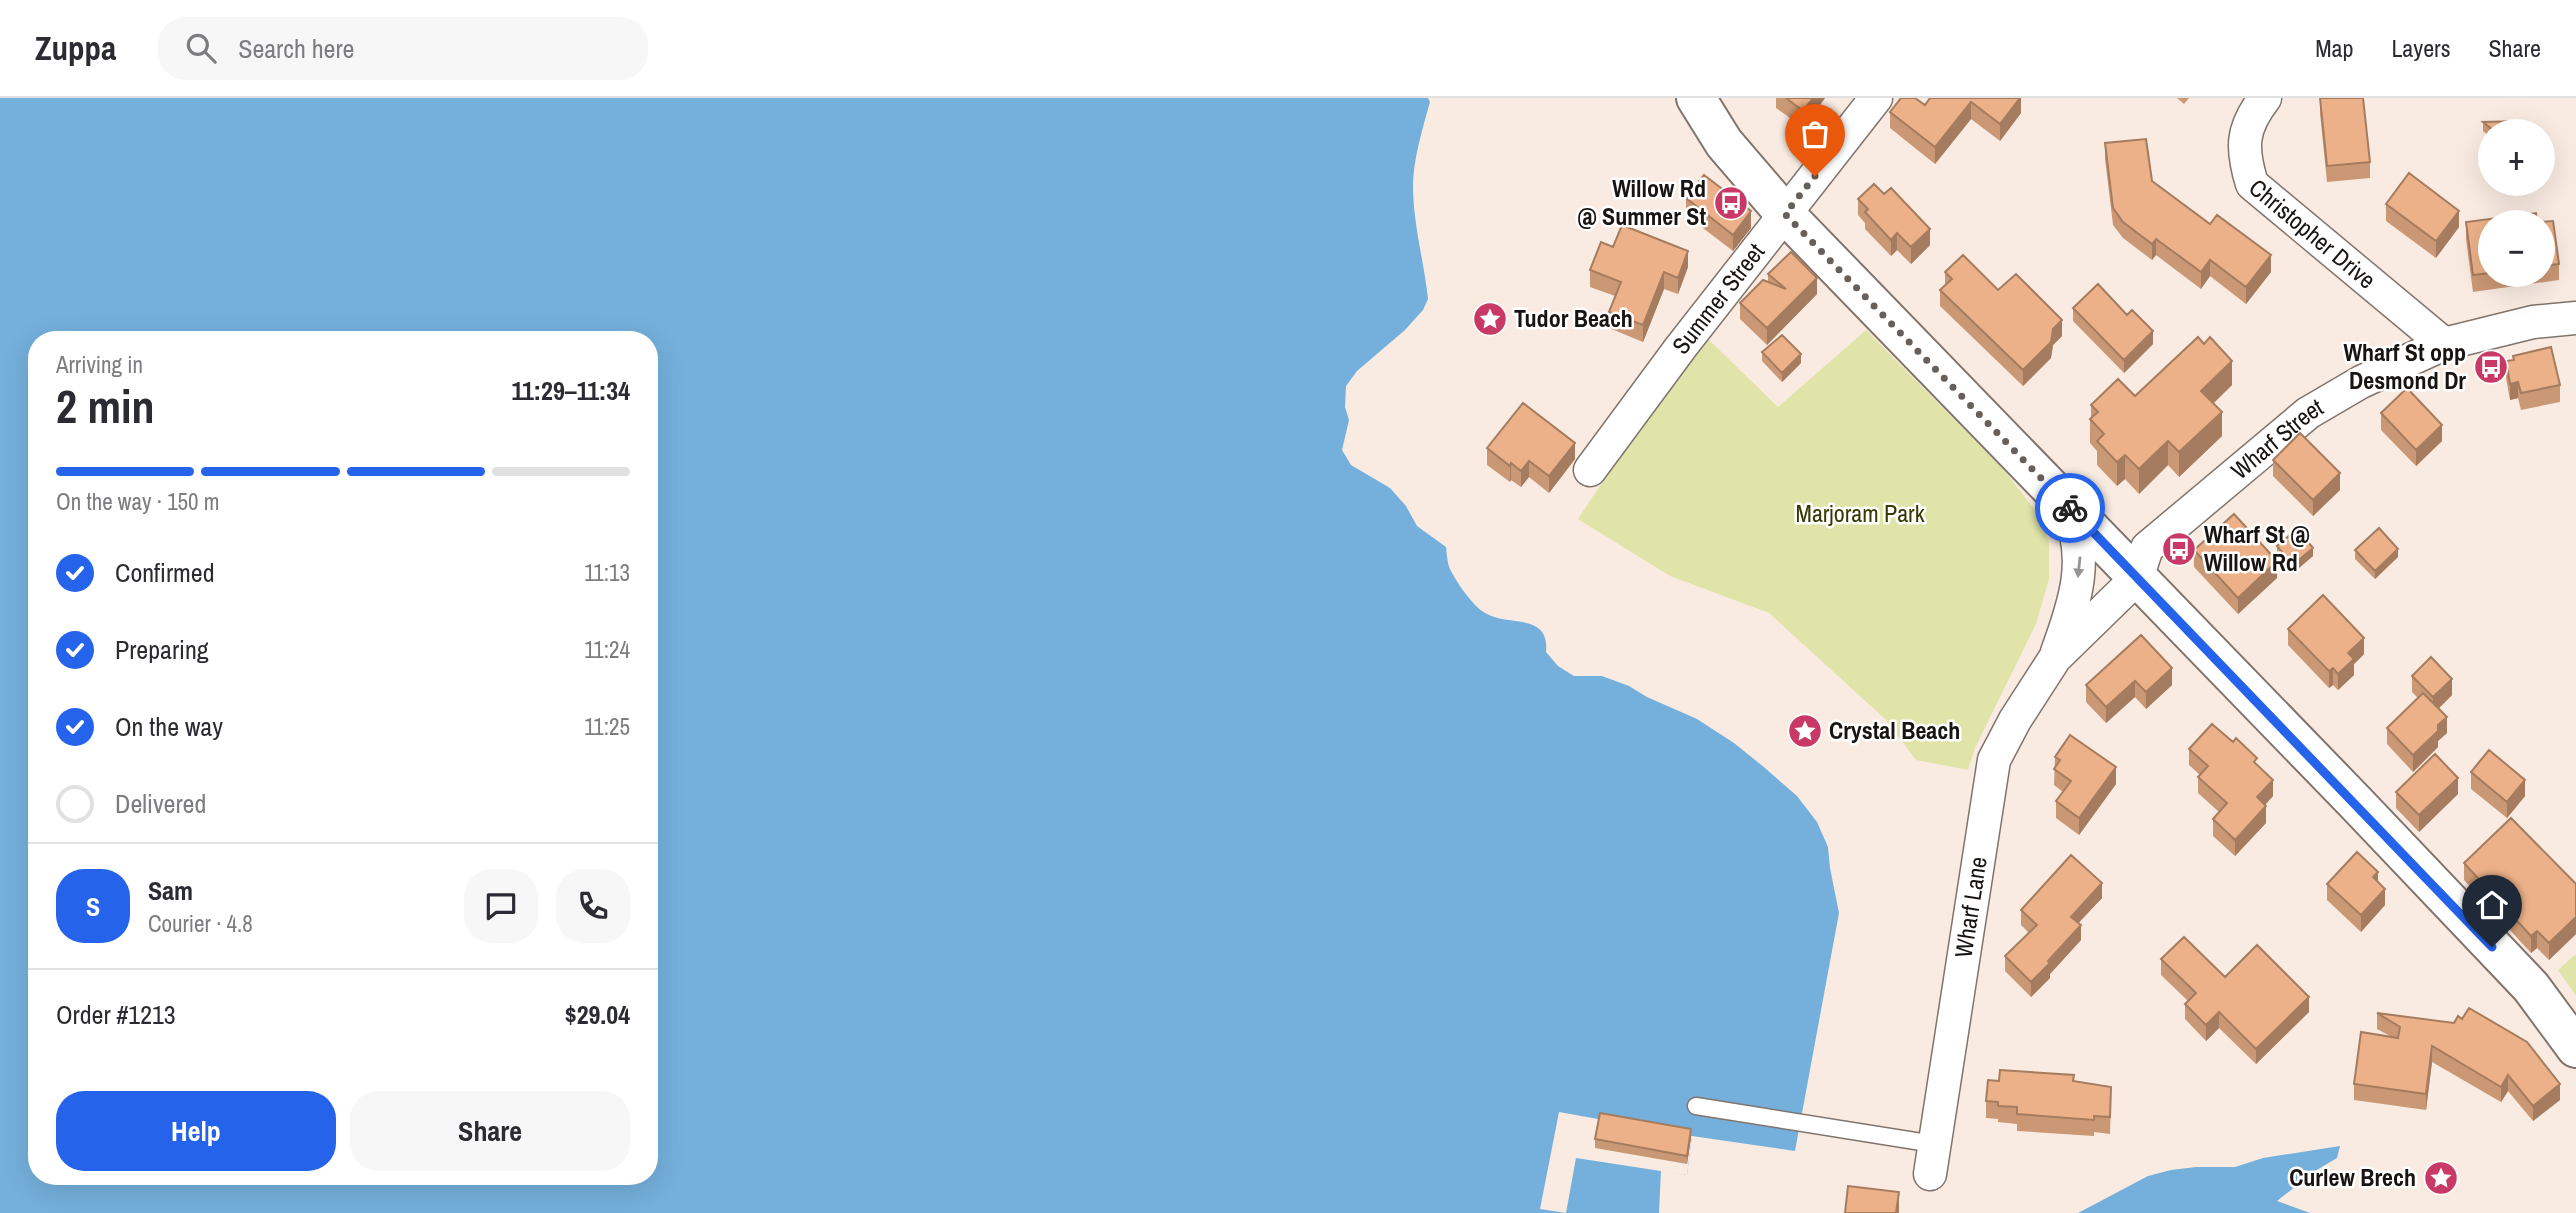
<!DOCTYPE html>
<meta charset="utf-8">
<style>
body{margin:0;font-family:"Archivo Narrow",sans-serif;background:#f7f7f7;color:#2b2b33;height:100vh;display:flex;flex-direction:column;font-size:26px;white-space:nowrap}
*{box-sizing:border-box;margin:0}
p{font-size:23px;color:#7c7c81}
.icon{flex:none;width:38px;height:38px;fill:none;stroke:currentColor;stroke-width:2;stroke-linecap:round;stroke-linejoin:round}
.map{position:relative;flex:1;overflow:hidden}
.side{position:absolute;left:28px;top:233px;width:630px;height:854px;display:flex;flex-direction:column;background:#fff;border-radius:28px;box-shadow:0 7px 28px #0002}
.side>*{flex:none}
.fabs{position:absolute;left:2478px;top:21px;display:grid;gap:14px}
.fabs a{display:grid;place-items:center;width:77px;height:77px;border-radius:50%;background:#fff;box-shadow:0 7px 28px #0002;font-size:35px}
.pin{position:absolute;display:grid;place-items:center;width:60px;height:60px;color:#fff;margin:-72px -30px;border-radius:50% 50% 50% 0;rotate:-45deg;box-shadow:0 0 7px #0007}
.pin .icon{rotate:45deg}
.courier{position:absolute;display:grid;place-items:center;width:70px;height:70px;margin:-35px;border:5px solid #2563eb;border-radius:50%;background:#fff;color:#222;box-shadow:0 2px 9px #0007}
.summary em{font-style:normal;font-weight:800}
.summary div{display:flex;flex-direction:column-reverse}
.summary{display:flex;align-items:center;justify-content:space-between;height:119px;padding:0 28px}
h1{font-size:46px;font-weight:800;line-height:52px}
.bar{display:grid;grid-template-columns:repeat(4,1fr);gap:10px 7px;align-content:center;height:84px;padding:0 28px}
.bar i{height:9px;border-radius:5px;background:#e1e1e2}
.bar .current{background:#2563eb}
.bar p{grid-column:span 4}
.line{display:flex;align-items:center;gap:18px;padding:0 28px;border-top:2px solid #e1e1e2}
.line div{flex:1}
.round{display:grid;place-items:center;flex:none;width:74px;height:74px;border-radius:28px;background:#f7f7f7}
ol{padding:0 28px;list-style:none}
li{display:flex;align-items:center;gap:21px;height:77px}
li p{margin-inline-start:auto}
li .icon{padding:7px;border-radius:50%;background:#2563eb;color:#fff;stroke-width:4}
li:last-child{color:#7c7c81}
li i{width:38px;height:38px;border:4px solid #e1e1e2;border-radius:50%}
.button{display:flex;gap:14px;margin-top:auto;padding:14px 28px}
.button a{flex:1;height:80px;border-radius:28px;background:#2563eb;color:#fff;font-size:28px;font-weight:800;line-height:80px;text-align:center}
.button a+a{background:#f7f7f7;color:#2b2b33}
header{display:flex;align-items:center;gap:42px;box-sizing:border-box;height:98px;padding:0 35px;background:#fff;border-bottom:2px solid #e1e1e2}
header strong{font-size:33px}
nav{display:flex;gap:38px;margin-inline-start:auto;font-size:24px}
.search{width:490px;height:63px;background:#f7f7f7;display:flex;align-items:center;gap:18px;box-sizing:border-box;padding:0 24px;border-radius:28px;color:#7c7c81;font-size:26px}
.map>svg:first-child{display:block}
.green{fill:#e0e4a9}
.water{fill:#74b0db;fill-rule:evenodd}
.pier{fill:#f9ebe2}
.lines{fill:none;stroke-linecap:round;stroke-linejoin:round}
.service-casing{stroke:#80746c;stroke-width:19}
.minor-casing{stroke:#80746c;stroke-width:35}
.secondary-casing{stroke:#80746c;stroke-width:42}
.service{stroke:#fff;stroke-width:16}
.minor{stroke:#fff;stroke-width:32}
.secondary{stroke:#fff;stroke-width:38}
.wall{fill:#cb9875}
.shaded-wall{fill:#a57c5f}
.building{fill:#ecb188;stroke:#a57c5f;stroke-width:2}
.oneway{fill:#979594}
.done{stroke:#675f5a;stroke-width:7;stroke-dasharray:0 12.6}
.route{stroke:#2563eb;stroke-width:9}
.labels{text-anchor:middle;stroke-width:5;stroke-linejoin:round;paint-order:stroke}
.poi-label{font-size:24px;font-weight:bold;fill:#181411;stroke:#fff;text-anchor:end}
.street-label{font-size:24px;fill:#181411;stroke:#fff}
.park-label{font-size:24px;fill:#373802;stroke:#fff}
</style>
<header>
<strong>Zuppa</strong>
<div class="search"><svg class="icon" aria-label="search" viewBox="0 0 24 24"><circle cx="10" cy="10" r="6"/><path d="M15 15l6 6"/></svg>Search here</div>
<nav><a>Map</a><a>Layers</a><a>Share</a></nav>
</header>
<div class="map">
<svg width="2576" height="1115" viewBox="0 0 2576 1115">
<rect width="100%" height="100%" fill="#f9ebe2"/>
<!-- green -->
<path class="green" d="M1866,232L2004,372L2038,416L2049,444V481L2036,526L1975,650L1968,672L1916,662L1885,621L1769,515L1670,478L1578,421L1640,327L1708,241L1778,309Z
M2576,856V898L2558,872Z"/>
<!-- water -->
<path class="water" d="M0,0H1428L1430,4C1423,29 1413,62 1413,88C1413,126 1424,163 1428,201L1423,212L1405,232L1357,273L1346,288L1345,309L1349,322L1342,352L1351,367L1390,390L1406,408L1417,428L1446,449C1447,456 1447,465 1450,471C1457,485 1472,507 1485,515C1508,529 1550,514 1546,554L1558,568L1574,578H1602L1629,588L1647,599L1697,621L1734,645L1765,670L1797,698L1817,724L1828,749L1830,770L1839,815L1795,1053L1692,1038L1687,1077L1661,1072L1659,1115H0ZM37,242H649V1078H37Z
M2340,1048L2337,1060L2315,1073L2277,1103L2310,1115H2078L2148,1078L2171,1072L2196,1069H2235L2263,1060Z"/>
<!-- pier -->
<path class="pier" d="M1559,1014L1692,1038L1687,1077L1576,1060L1566,1115L1540,1111Z"/>
<g class="lines">
<!-- service casing -->
<g class="service-casing">
<path id="service" d="M1696,1008L1934,1046"/>
</g>
<!-- minor casing -->
<g class="minor-casing">
<g id="minor">
<path id="s1" d="M2265,0C2241,31 2241,50 2252,86L2444,246"/>
<path id="s2" d="M1590,372L1681,249L1876,0"/>
<path d="M2057,554C2075,505 2091,458 2066,409"/>
<path id="s3" d="M1930,1076L1994,662L2015,622L2055,560L2137,480L2147,450L2308,315L2361,284L2444,246L2533,224L2576,220"/>
</g>
</g>
<!-- secondary casing -->
<g class="secondary-casing">
<path id="secondary" d="M1696,0L1724,45L1785,116L2356,705L2531,889L2576,950"/>
</g>
<!-- service -->
<use href="#service" class="service"/>
<!-- minor -->
<use href="#minor" class="minor"/>
<!-- secondary -->
<use href="#secondary" class="secondary"/>
</g>
<!-- wall -->
<path class="wall" d="M1776,0H1825L1803,29L1776,10Z
M2021,0V15L2000,43L1971,21L1935,66L1890,30V14L1925,7Z
M2177,0H2189L2184,6Z
M2320,0L2370,64V80L2327,84L2320,15Z
M2483,24L2539,33H2490V39L2483,33Z
M2105,45L2152,83L2271,174L2246,206L2210,178L2201,191L2156,157L2152,162L2123,140L2113,127L2105,61Z
M1686,100L1751,130L1733,153L1686,117Z
M1858,101L1930,147L1911,166L1897,152L1891,158L1865,131V125L1858,117Z
M2386,106L2459,129L2436,160L2386,123Z
M2466,124H2490V177H2543V124L2559,166V182L2473,194L2466,141Z
M1613,149L1688,169L1678,196L1664,191L1643,244L1609,230V214L1615,198L1590,189V172Z
M1945,174L1998,192L2062,238L2053,247L2051,260L2023,288L1940,208V192L1945,187Z
M1768,176L1817,196L1767,247L1740,221V205L1768,184Z
M2073,210L2153,246L2124,275L2073,223Z
M2204,246L2232,287L2214,305L2222,338L2179,379L2168,367L2139,396L2125,381L2117,388L2097,367V353L2090,345V321L2091,319V307L2135,298Z
M1762,254L1801,265L1782,284L1762,263Z
M2513,258L2560,287V304L2521,312L2518,300L2510,302L2506,280V263L2513,262Z
M2381,315L2442,343L2416,368L2381,332Z
M1487,350L1575,361L1549,395L1529,379L1521,389L1511,382L1510,384L1487,367Z
M2273,362L2340,392L2313,418L2273,378Z
M2277,448L2313,458L2293,475L2277,456Z
M2194,452L2277,480L2238,516L2194,469Z
M2355,452L2398,459L2375,481L2355,461Z
M2288,531L2364,556L2354,566V577L2338,592L2333,587L2329,590L2288,547Z
M2141,537L2172,587L2146,611L2135,599L2106,625L2086,604V587Z
M2412,578L2452,597L2439,610L2447,635L2438,643V649L2413,674L2387,646V630L2418,600L2412,594Z
M2189,651L2257,667L2273,698L2265,707L2266,725L2235,758L2213,738V721L2219,714L2198,695V679L2200,677L2189,667Z
M2055,659L2116,686L2079,737L2056,720V703L2063,694L2054,687Z
M2471,674L2525,698L2507,720L2471,691Z
M2396,694L2458,696L2419,734L2396,710Z
M2464,765L2576,786V836L2549,862L2537,850L2531,855L2464,782Z
M2378,784L2385,807L2361,834L2327,802V786Z
M2102,800L2078,825L2081,842L2050,876V880L2031,899L2005,873V858L2029,835L2021,827V812Z
M2161,861L2225,879L2309,914L2256,966L2219,930L2206,943L2185,921V906L2188,903L2161,877Z
M2377,915L2560,1002L2533,1023L2508,993L2501,1004L2432,964L2426,1012L2354,1002V986L2390,938L2377,931Z
M1999,983H2074L2111,1006L2110,1036L2094,1034V1038L2017,1033V1026L1998,1024V1021L1986,1020V1003Z
M1691,1040L1687,1066L1595,1050V1041Z"/>
<!-- shaded-wall -->
<path class="shaded-wall" d="M1813,0H1825L1803,29V13Z
M2020,0H2021V15L2000,43V26Z
M1971,4V21L1935,66V49Z
M1751,113V130L1733,153V137Z
M2459,113V129L2436,160V143Z
M1930,131V147L1911,166V149Z
M1897,135V152L1891,158V142Z
M2156,141V157L2152,162V146Z
M1688,153V169L1678,196V180Z
M2271,157V174L2246,206V189Z
M2210,162V178L2201,191V174Z
M1664,174V191L1643,244V227Z
M1817,180V196L1767,247V230Z
M2062,222V238L2053,247L2051,260L2023,288V272L2053,231Z
M2153,233V246L2124,275V262Z
M1801,256V265L1782,284V275Z
M2232,263V287L2201,317V293Z
M2518,284V300L2510,302V286Z
M2222,314V338L2179,379V354Z
M2442,327V343L2416,368V352Z
M2168,343V367L2139,396V371Z
M1575,345V361L1549,395V378Z
M2125,357V381L2117,388V364Z
M1529,363V379L1521,389V373Z
M1511,365V382L1510,384V368Z
M2340,375V392L2313,418V402Z
M2313,450V458L2293,475V467Z
M2398,451V459L2375,481V473Z
M2277,463V480L2238,516V500Z
M2364,540V556L2354,566V577L2338,592V576L2348,555Z
M2172,570V587L2146,611V594Z
M2333,570V587L2329,590V573Z
M2452,581V597L2433,616V599Z
M2135,583V599L2106,625V609Z
M2447,619V635L2438,643V649L2413,674V657L2438,627Z
M2116,669V686L2079,737V720Z
M2458,680V696L2419,734V717Z
M2273,682V698L2257,716V699Z
M2525,682V698L2507,720V704Z
M2266,708V725L2235,758V742Z
M2378,774V791L2373,779Z
M2102,785V800L2071,833V819Z
M2385,791V807L2361,834V817Z
M2576,819V836L2549,862V845Z
M2081,827V842L2050,876V880L2031,899V884Z
M2537,833V850L2531,855V838Z
M2309,899V914L2256,966V951Z
M2219,914V930L2206,943V927Z
M2432,948V964L2426,1012V996Z
M2508,977V993L2501,1004V989Z
M2560,986V1002L2533,1023V1008Z
M1691,1031V1040L1687,1066V1058Z
M1899,1094V1115H1896Z"/>
<!-- building -->
<path class="building" d="M1786,0H1813L1803,13Z
M1901,0H1915L1925,7L1930,0H2020L2000,26L1971,4L1935,49L1890,14Z
M2320,0H2363L2370,64L2327,68Z
M2524,23L2539,33H2494L2483,24Z
M2146,41L2152,83L2210,126L2217,117L2271,157L2246,189L2210,162L2201,174L2156,141L2152,146L2123,124L2113,110L2105,45Z
M2409,75L2459,113L2436,143L2386,106Z
M1704,77L1751,113L1733,137L1686,100Z
M1874,86L1884,96L1891,90L1930,131L1911,149L1897,135L1891,142L1865,114L1868,111L1858,101Z
M2536,115L2537,124H2490V175L2473,177L2466,124Z
M2553,123L2559,166L2543,168V124H2539Z
M1622,127L1688,153L1678,180L1664,174L1643,227L1609,214L1621,184L1590,172L1601,144L1613,149Z
M1791,154L1817,180L1767,230L1740,205L1763,182L1786,191L1768,176Z
M1963,157L1998,192L2016,176L2062,222L2053,231L2051,244L2023,272L1940,192L1952,181L1945,174Z
M2098,186L2127,217L2132,212L2153,233L2124,262L2073,210Z
M1782,237L1801,256L1782,275L1762,254Z
M2198,239L2204,246L2210,239L2232,263L2201,293L2222,314L2179,354L2168,343L2139,371L2125,357L2117,364L2097,343L2104,336L2090,321L2098,314L2091,307L2118,281L2135,298Z
M2551,249L2560,287L2521,295L2518,284L2510,286L2506,263L2514,262L2513,258Z
M2407,290L2442,327L2416,352L2381,315Z
M1523,305L1575,345L1549,378L1529,363L1521,373L1511,365L1510,368L1487,350Z
M2300,335L2340,375L2313,402L2273,362Z
M2234,416L2277,463L2238,500L2194,452Z
M2379,430L2398,451L2375,473L2355,452Z
M2297,431L2313,450L2293,467L2277,448Z
M2323,497L2364,540L2348,555L2354,561L2338,576L2333,570L2329,573L2288,531Z
M2141,537L2172,570L2146,594L2135,583L2106,609L2086,587Z
M2431,559L2452,581L2433,599L2412,578Z
M2423,595L2447,619L2438,627V633L2413,657L2387,630Z
M2212,626L2233,644L2236,640L2257,660L2254,664L2273,682L2257,699L2266,708L2235,742L2213,721L2227,705L2198,679L2208,668L2189,651Z
M2070,637L2116,669L2079,720L2056,703L2071,683L2054,671L2060,662L2055,659Z
M2489,652L2525,682L2507,704L2471,674Z
M2435,656L2458,680L2419,717L2396,694Z
M2511,720L2576,786V819L2549,845L2537,833L2531,838L2464,765Z
M2357,754L2378,774L2373,779L2385,791L2361,817L2327,786Z
M2071,757L2102,785L2071,819L2081,827L2048,863L2050,865L2031,884L2005,858L2037,827L2021,812Z
M2184,839L2225,879L2257,847L2309,899L2256,951L2219,914L2206,927L2185,906L2196,895L2161,861Z
M2469,910L2527,944L2560,986L2533,1008L2508,977L2501,989L2432,948L2426,996L2354,986L2361,934L2398,940L2400,929L2377,915L2454,925L2458,918L2462,921Z
M2000,972L2074,977L2073,983L2111,989L2110,1019L2094,1018V1022L2017,1016V1009L1998,1008V1004L1986,1003L1988,982L1999,983Z
M1600,1015L1691,1031L1687,1058L1595,1041Z
M1848,1088L1899,1094L1896,1115H1845Z"/>
<!-- one-way arrows -->
<defs><path id="oneway-solid" d="M-6-.8H1V-3.2L6.5 0L1 3.2V.8H-6Z" transform="scale(1.75)"/></defs>
<use class="oneway" href="#oneway-solid" transform="translate(2079 469) rotate(96)"/>
<g class="lines">
<!-- done -->
<path class="done" d="M1815,78L1785,116L2070,410"/>
<!-- route -->
<path class="route" d="M2070,410L2492,849"/>
</g>
<!-- icons -->
<defs>
<g id="bus-disc" transform="scale(1.75)"><circle r="9.5" fill="#c83a65" stroke="#fff"/><path d="M-5-6H5V4H4V6H2V4H-2V6H-4V4H-5ZM-3.5-4V0h7V-4ZM-3.5 1.2v1.5H-2V1.2ZM2 1.2v1.5H3.5V1.2Z" fill="#fff"/></g>
<g id="sight-disc" transform="scale(1.75)"><circle r="9.5" fill="#c83a65" stroke="#fff"/><path d="M0-6L1.8-2.2L6-1.7L2.9 1.2L3.7 5.4L0 3.3L-3.7 5.4L-2.9 1.2L-6-1.7L-1.8-2.2Z" fill="#fff"/></g>
</defs>
<g fill-rule="evenodd">
<use href="#bus-disc" x="1731" y="105"/>
<use href="#sight-disc" x="1490" y="221"/>
<use href="#bus-disc" x="2491" y="269"/>
<use href="#bus-disc" x="2179" y="451"/>
<use href="#sight-disc" x="1805" y="633"/>
<use href="#sight-disc" x="2441" y="1080"/>
</g>
<g class="labels">
<!-- poi labels -->
<g class="poi-label">
<text x="1706" y="99">Willow Rd<tspan x="1706" dy="28">@ Summer St</tspan></text>
<text x="1514" y="229" text-anchor="start">Tudor Beach</text>
<text x="2466" y="263">Wharf St opp<tspan x="2466" dy="28">Desmond Dr</tspan></text>
<text x="2204" y="445" text-anchor="start">Wharf St @<tspan x="2204" dy="28">Willow Rd</tspan></text>
<text x="1829" y="641" text-anchor="start">Crystal Beach</text>
<text x="2416" y="1088">Curlew Brech</text>
</g>
<!-- street labels -->
<g class="street-label">
<text dy="8" stroke="none"><textPath href="#s1" startOffset="170">Christopher Drive</textPath></text>
<text dy="8" stroke="none"><textPath href="#s2" startOffset="214">Summer Street</textPath></text>
<text dy="8" stroke="none"><textPath href="#s3" startOffset="854">Wharf Street</textPath></text>
<text dy="8" stroke="none"><textPath href="#s3" startOffset="270">Wharf Lane</textPath></text>
</g>
<!-- park labels -->
<g class="park-label">
<text x="1860" y="424">Marjoram Park</text>
</g>
</g>
</svg>
<div class="fabs">
<a>+</a>
<a>−</a>
</div>
<div class="pin" style="left:1815px;top:78px;background:#ea580c"><svg class="icon" aria-label="bag" viewBox="0 0 24 24"><path d="M5 8h14l-1 12H6zM9 8a3 3 0 0 1 6 0"/></svg></div>
<div class="pin" style="left:2492px;top:849px;background:#1f2937"><svg class="icon" aria-label="home" viewBox="0 0 24 24"><path d="M3 11l9-7 9 7M6 9v11h12V9"/></svg></div>
<div class="courier" style="left:2070px;top:410px"><svg class="icon" aria-label="bike" viewBox="0 0 24 24"><circle cx="6" cy="16" r="4"/><circle cx="18" cy="16" r="4"/><path d="M6 16l4-8h5l3 8M10 8l3 8H6M13 5h3"/></svg></div>
<section class="side">
<div class="summary"><div><h1>2 min</h1><p>Arriving in</p></div><em>11:29–11:34</em></div>
<div class="bar"><i class="current"></i><i class="current"></i><i class="current"></i><i></i><p>On the way · 150 m</p></div>
<ol>
<li><svg class="icon" aria-label="check" viewBox="0 0 24 24"><path d="M5 12l5 5 9-10"/></svg>Confirmed<p>11:13</p></li>
<li><svg class="icon" aria-label="check" viewBox="0 0 24 24"><path d="M5 12l5 5 9-10"/></svg>Preparing<p>11:24</p></li>
<li><svg class="icon" aria-label="check" viewBox="0 0 24 24"><path d="M5 12l5 5 9-10"/></svg>On the way<p>11:25</p></li>
<li><i></i>Delivered</li>
</ol>
<div class="line" style="height:126px"><b class="round" style="background:#2563eb;color:#fff">S</b><div><b>Sam</b><p>Courier · 4.8</p></div><a class="round"><svg class="icon" aria-label="chat" viewBox="0 0 24 24"><path d="M4 5h16v11H9l-5 4z"/></svg></a><a class="round"><svg class="icon" aria-label="phone" viewBox="0 0 24 24"><path d="M5 4h4l2 5-3 2q2 4 5 5l2-3 5 2v4C11 20 4 13 5 4z"/></svg></a></div>
<div class="line" style="height:91px"><div>Order #1213</div><b>$29.04</b></div>
<div class="button"><a>Help</a><a>Share</a></div>
</section>
</div>
